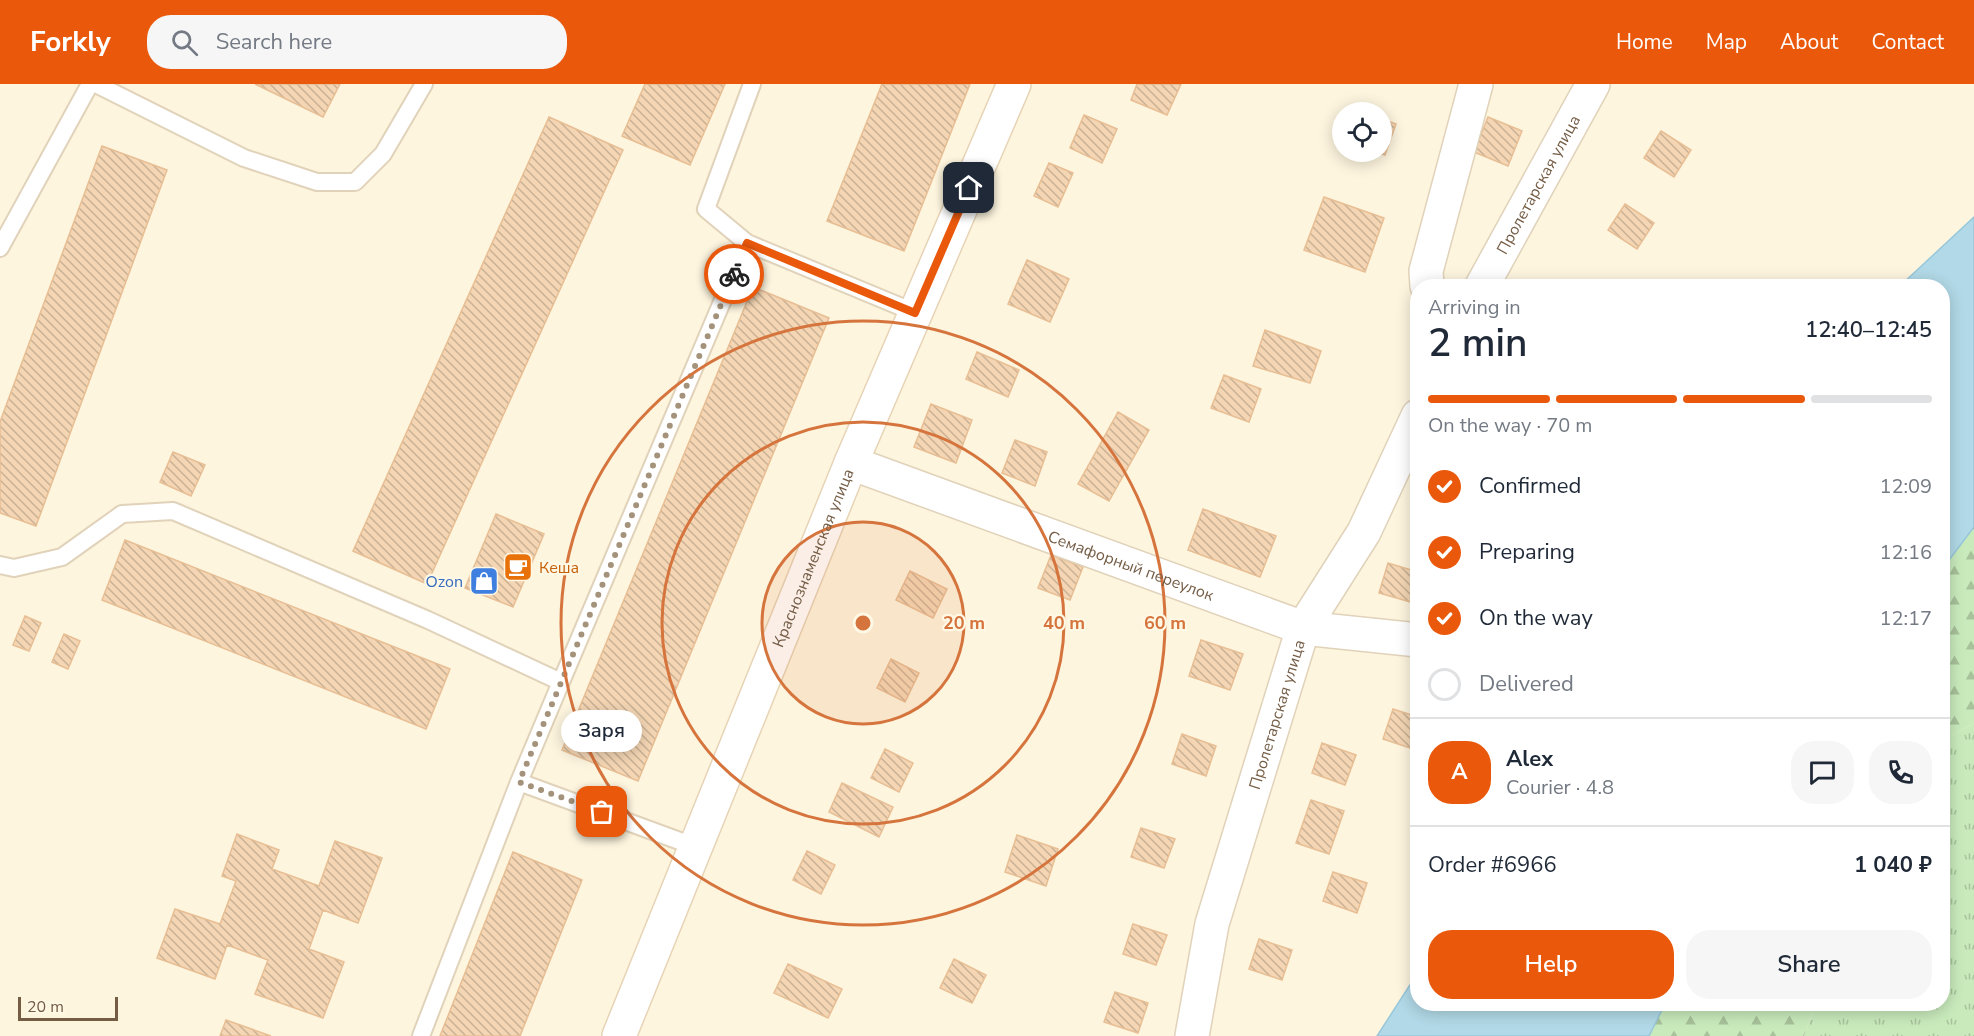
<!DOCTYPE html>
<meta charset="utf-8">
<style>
body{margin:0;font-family:"Nunito Sans",sans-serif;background:#f6f6f7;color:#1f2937;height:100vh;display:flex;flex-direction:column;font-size:22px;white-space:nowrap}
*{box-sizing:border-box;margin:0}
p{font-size:20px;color:#747a83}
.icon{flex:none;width:33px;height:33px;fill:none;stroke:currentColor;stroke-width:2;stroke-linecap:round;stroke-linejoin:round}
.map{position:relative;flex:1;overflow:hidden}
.panel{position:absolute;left:1410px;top:195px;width:540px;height:732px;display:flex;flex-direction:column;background:#fff;border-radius:24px;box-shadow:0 3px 15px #0003}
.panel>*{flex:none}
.controls{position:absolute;left:1332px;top:18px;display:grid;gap:12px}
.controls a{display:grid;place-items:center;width:60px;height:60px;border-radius:50%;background:#fff;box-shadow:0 3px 15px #0003;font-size:30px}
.scale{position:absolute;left:18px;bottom:15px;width:100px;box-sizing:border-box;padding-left:6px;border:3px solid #745c45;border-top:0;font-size:16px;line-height:21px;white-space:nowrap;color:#745c45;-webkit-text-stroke:4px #fff8e5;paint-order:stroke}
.pin{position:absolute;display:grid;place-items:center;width:51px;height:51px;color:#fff;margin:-26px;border-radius:12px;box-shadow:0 3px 9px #0006}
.courier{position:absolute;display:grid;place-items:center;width:60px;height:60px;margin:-30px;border:4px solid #ea580c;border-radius:50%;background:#fff;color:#222;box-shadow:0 2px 8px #0007}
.bubble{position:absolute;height:42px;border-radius:21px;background:#fff;box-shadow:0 3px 15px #0003;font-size:20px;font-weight:600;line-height:42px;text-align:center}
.overview em{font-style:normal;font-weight:600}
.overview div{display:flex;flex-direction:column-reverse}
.overview{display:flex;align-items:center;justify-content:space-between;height:102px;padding:0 18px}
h1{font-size:39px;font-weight:600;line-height:45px}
.bar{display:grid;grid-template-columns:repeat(4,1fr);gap:9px 6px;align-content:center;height:72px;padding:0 18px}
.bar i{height:8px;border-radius:4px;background:#e0e1e3}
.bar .active{background:#ea580c}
.bar p{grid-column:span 4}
.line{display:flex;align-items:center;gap:15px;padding:0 18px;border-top:2px solid #e0e1e3}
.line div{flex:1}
.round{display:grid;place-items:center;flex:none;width:63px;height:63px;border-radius:24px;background:#f6f6f7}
ol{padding:0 18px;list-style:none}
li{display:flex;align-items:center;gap:18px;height:66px}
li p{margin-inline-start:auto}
li .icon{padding:6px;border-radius:50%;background:#ea580c;color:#fff;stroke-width:4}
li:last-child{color:#747a83}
li i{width:33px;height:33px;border:3px solid #e0e1e3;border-radius:50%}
.action{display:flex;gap:12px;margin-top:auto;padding:12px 18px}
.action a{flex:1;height:69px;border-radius:24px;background:#ea580c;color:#fff;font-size:24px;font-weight:600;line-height:69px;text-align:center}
.action a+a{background:#f6f6f7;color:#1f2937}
header{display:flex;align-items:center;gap:36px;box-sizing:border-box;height:84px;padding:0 30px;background:#ea580c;color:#fff}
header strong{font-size:28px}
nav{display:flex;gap:33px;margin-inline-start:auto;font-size:21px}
.search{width:420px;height:54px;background:#f6f6f7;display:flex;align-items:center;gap:15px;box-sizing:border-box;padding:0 21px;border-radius:24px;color:#747a83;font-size:22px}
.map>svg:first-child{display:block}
.grass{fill:url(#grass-tufts)}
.forest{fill:url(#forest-firs)}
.water{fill:#b2d9e7;stroke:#98c7da;stroke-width:1.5}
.building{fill:url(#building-back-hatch);stroke:#e8be94;stroke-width:1.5}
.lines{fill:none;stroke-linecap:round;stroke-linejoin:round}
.lane-casing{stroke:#e1d2ba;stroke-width:20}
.street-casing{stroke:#e1d2ba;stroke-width:36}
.secondary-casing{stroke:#e7d4b7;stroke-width:36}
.lane{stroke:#fff;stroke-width:16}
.street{stroke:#fff;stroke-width:33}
.secondary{stroke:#fff;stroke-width:33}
.done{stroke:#a4927b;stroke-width:6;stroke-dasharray:0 10.8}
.route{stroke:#ea580c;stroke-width:8}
.ring{fill:none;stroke:#d6743d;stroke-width:3}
.labels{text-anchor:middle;stroke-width:4.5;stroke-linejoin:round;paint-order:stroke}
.street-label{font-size:16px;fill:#745c45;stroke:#fff8e5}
.food-label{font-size:16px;fill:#c56008;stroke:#fff8e5;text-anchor:start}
.shop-label{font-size:16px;fill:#366cbe;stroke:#fff8e5;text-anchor:end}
.centre{fill:#d6743d;stroke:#fff8e5;stroke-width:3}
.ring-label{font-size:18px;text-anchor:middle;font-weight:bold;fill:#d6743d;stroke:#fff8e5;stroke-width:4.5;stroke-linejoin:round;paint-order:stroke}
</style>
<header>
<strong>Forkly</strong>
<div class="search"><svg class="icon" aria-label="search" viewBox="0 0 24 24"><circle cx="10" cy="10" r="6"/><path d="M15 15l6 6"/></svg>Search here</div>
<nav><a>Home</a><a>Map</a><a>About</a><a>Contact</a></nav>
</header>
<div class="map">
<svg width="1974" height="952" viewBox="0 0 1974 952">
<defs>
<pattern id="grass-tufts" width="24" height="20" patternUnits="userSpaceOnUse" patternTransform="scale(1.5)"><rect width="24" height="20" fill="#c9ebbc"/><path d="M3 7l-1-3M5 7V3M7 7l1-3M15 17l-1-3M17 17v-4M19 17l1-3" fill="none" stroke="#a8c29b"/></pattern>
<pattern id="forest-firs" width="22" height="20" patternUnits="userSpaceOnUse" patternTransform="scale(1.5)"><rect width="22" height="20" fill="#c9ebbc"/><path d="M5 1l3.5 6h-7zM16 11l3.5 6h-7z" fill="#a8c29b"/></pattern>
<pattern id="building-back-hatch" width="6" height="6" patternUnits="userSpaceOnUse" patternTransform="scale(1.5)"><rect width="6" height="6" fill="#f4d6b4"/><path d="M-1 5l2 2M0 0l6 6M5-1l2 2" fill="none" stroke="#cab194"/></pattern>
</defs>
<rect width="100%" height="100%" fill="#fdf5de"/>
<!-- grass -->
<path class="grass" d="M1974,639V952H1804L1816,920H1942L1943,656Z"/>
<!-- forest -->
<path class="forest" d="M1974,443V639L1943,656L1942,484Z
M1665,920H1816L1804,952H1649Z"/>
<!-- water -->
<path class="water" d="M1974,133V443L1943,484L1942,202H1900Z
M1417,890L1418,920H1665L1649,952H1377Z"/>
<!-- building -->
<path class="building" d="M255,0H340L323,33Z
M645,0H725L690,81L622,52Z
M882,0H970L904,167L827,137Z
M1137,0H1181L1167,31L1131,16Z
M1084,31L1117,45L1102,79L1070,64Z
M549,33L623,66L427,500L353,467Z
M1488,33L1522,47L1508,82L1474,68Z
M1382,35L1396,40L1385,71L1375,68H1382Z
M1661,47L1691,66L1674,93L1644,74Z
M102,62L167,86L36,442L0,429V338Z
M1049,79L1073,89L1058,123L1034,112Z
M1324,113L1384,134L1365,188L1304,166Z
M1625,120L1654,139L1637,165L1608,146Z
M1027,176L1069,195L1050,238L1008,220Z
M753,203L829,234L638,697L562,666Z
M1265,246L1321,267L1310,299L1253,282Z
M977,268L1019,286L1008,313L966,295Z
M1224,291L1261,305L1249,338L1211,324Z
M931,320L972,336L956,379L914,363Z
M1118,328L1149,346L1109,417L1078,400Z
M1015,356L1047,368L1035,402L1002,389Z
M173,368L205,381L191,412L160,398Z
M1203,425L1276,452L1260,493L1188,466Z
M496,430L544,450L513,523L465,504Z
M125,456L450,585L426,645L102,516Z
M1051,471L1083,483L1070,516L1038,504Z
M1388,479L1418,488V505L1414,519L1379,509Z
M910,487L947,505L933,534L896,516Z
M25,532L41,539L29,567L13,561Z
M64,550L80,557L68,585L52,578Z
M1201,556L1243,570L1230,606L1189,592Z
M891,575L919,589L905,618L877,604Z
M1393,625L1418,633L1416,666L1383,655Z
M1182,650L1216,662L1206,692L1172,680Z
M1322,659L1356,671L1345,701L1312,689Z
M885,665L913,679L899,708L871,694Z
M842,699L893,723L879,753L829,728Z
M1311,716L1344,727L1329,770L1296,759Z
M1141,744L1175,755L1164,784L1131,773Z
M237,750L279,766L272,785L319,802L335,757L382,774L358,839L323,826L309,865L344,878L323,934L255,910L268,876L227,861L215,895L157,874L175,825L220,840L236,797L222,792Z
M1017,751L1058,765L1046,802L1005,788Z
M807,767L835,781L821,810L793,796Z
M513,768L582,796L520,952H440Z
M1333,788L1367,799L1357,829L1323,817Z
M1133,840L1167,851L1156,881L1123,870Z
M1259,855L1292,866L1282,896L1249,885Z
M954,875L986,891L972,919L940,904Z
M788,880L842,905L828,934L774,909Z
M1115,908L1148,919L1138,949L1104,938Z
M226,936L271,952H220Z"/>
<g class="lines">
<!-- lane casing -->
<g class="lane-casing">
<path id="lane" d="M96,0L244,74L317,98H355L383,70L424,0
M747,159L706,125L752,0
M0,164L90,0
M0,481L14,484L62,473L122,430L173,427L428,536L561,598L747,159L916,229
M519,698L696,763
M421,952L519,698L561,598"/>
</g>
<!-- street casing -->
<g class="street-casing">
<g id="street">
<path d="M1427,202L1426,187L1476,0"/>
<path id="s1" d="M1482,202L1593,0"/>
<path id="s2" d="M851,379L1303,544L1418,556"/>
<path id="s3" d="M1192,952L1212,840L1303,544L1364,448L1418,332"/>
</g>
</g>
<!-- secondary casing -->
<g class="secondary-casing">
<g id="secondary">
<path id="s4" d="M619,952L851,379L1014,0"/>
</g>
</g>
<!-- lane -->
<use href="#lane" class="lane"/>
<!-- street -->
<use href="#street" class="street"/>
<!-- secondary -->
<use href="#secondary" class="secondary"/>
</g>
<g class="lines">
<!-- done -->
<path class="done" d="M602,728L519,698L734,190"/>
<!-- route -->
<path class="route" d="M734,190L747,159L915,229L969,104"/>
</g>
<!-- distance rings -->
<circle cx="863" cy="539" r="101" fill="#d6743d" fill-opacity=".12"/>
<g class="ring">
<circle cx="863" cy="539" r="101"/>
<circle cx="863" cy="539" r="201"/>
<circle cx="863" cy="539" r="302"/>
</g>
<!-- icons -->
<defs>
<g id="cafe-square" transform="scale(1.5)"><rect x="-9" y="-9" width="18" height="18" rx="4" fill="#e8710a" stroke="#fff8e5"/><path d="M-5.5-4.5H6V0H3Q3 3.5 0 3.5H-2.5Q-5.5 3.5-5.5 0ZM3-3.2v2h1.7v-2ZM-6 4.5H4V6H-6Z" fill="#fff"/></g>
<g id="shop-square" transform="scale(1.5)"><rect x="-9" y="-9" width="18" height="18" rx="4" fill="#3f7fe0" stroke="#fff8e5"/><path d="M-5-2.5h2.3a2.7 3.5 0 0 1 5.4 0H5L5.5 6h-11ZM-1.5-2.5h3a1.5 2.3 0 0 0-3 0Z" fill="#fff"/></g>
</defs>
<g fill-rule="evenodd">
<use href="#cafe-square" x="518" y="483"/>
<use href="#shop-square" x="484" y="497"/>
</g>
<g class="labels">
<!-- street labels -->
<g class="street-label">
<text dy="6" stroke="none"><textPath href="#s1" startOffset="116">Пролетарская улица</textPath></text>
<text dy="6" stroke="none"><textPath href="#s4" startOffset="516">Краснознаменская улица</textPath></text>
<text dy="6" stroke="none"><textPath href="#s2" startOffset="298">Семафорный переулок</textPath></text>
<text dy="6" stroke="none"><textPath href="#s3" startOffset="333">Пролетарская улица</textPath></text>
</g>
<!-- food labels -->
<g class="food-label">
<text x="539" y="489">Кеша</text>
</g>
<!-- shop labels -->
<g class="shop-label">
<text x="463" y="503">Ozon</text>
</g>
</g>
<circle cx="863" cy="539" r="9" class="centre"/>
<g class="ring-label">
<text x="964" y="545">20 m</text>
<text x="1064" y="545">40 m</text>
<text x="1165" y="545">60 m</text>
</g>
</svg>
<div class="controls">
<a><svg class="icon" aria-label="locate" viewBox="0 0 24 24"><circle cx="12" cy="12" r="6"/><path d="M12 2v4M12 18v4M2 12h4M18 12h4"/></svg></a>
</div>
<div class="scale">20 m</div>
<div class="pin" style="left:602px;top:728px;background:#ea580c"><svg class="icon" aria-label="bag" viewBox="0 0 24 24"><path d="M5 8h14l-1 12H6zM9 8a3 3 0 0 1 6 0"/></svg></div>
<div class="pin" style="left:969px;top:104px;background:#1f2937"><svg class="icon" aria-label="home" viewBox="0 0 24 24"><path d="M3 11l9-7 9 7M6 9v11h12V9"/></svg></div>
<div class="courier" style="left:734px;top:190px"><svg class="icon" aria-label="bike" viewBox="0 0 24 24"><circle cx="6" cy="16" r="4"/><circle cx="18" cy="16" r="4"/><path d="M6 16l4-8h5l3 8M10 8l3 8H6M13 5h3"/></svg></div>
<div class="bubble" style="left:561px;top:626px;width:81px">Заря</div>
<section class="panel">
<div class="overview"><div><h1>2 min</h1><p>Arriving in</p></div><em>12:40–12:45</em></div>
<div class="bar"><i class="active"></i><i class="active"></i><i class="active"></i><i></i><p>On the way · 70 m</p></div>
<ol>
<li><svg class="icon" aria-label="check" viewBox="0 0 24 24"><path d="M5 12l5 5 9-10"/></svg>Confirmed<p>12:09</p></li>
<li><svg class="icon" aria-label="check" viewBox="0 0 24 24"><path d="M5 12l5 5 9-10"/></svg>Preparing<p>12:16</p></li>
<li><svg class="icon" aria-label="check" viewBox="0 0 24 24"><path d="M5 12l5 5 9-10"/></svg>On the way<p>12:17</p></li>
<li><i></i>Delivered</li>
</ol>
<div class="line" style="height:108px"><b class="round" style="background:#ea580c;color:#fff">A</b><div><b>Alex</b><p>Courier · 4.8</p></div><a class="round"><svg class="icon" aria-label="chat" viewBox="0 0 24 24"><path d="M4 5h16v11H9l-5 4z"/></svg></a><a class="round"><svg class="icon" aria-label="phone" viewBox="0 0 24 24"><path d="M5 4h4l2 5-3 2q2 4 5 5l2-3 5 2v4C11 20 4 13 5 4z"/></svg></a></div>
<div class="line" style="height:78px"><div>Order #6966</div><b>1 040 ₽</b></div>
<div class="action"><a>Help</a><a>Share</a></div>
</section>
</div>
